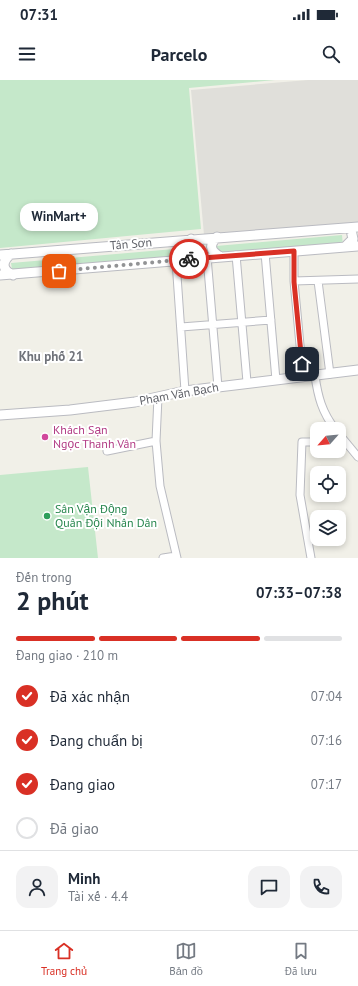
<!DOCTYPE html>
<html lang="vi">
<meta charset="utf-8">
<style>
body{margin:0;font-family:"PT Sans",sans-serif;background:#f2f2f3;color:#1f2937;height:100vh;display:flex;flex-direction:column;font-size:15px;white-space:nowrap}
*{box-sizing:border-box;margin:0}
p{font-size:13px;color:#747a83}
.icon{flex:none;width:22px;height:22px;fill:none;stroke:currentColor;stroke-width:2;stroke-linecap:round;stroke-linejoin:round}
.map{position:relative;height:478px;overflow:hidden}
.drawer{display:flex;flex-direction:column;background:#fff;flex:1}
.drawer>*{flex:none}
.needle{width:26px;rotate:243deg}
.controls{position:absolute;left:310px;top:342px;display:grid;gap:8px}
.controls a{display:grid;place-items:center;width:36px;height:36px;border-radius:8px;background:#fff;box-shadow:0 2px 6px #0003;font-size:20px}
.pin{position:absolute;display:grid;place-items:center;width:34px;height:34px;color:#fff;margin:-17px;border-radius:8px;box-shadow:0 2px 6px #0006}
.courier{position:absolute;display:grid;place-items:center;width:40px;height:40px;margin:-20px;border:3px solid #d93025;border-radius:50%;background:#fff;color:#222;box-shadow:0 1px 5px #0007}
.bubble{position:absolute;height:28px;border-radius:12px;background:#fff;box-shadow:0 2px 6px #0003;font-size:13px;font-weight:800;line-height:28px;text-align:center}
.summary em{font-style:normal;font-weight:800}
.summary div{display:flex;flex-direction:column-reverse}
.summary{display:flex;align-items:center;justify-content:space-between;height:68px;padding:0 16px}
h1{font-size:26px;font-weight:800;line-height:30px}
.bar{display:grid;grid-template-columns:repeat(4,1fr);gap:6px 4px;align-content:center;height:48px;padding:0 16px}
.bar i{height:5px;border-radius:3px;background:#e0e1e3}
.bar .on{background:#d93025}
.bar p{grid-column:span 4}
.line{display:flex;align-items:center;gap:10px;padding:0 16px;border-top:1px solid #e0e1e3}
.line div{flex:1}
.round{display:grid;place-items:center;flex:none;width:42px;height:42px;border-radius:12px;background:#f2f2f3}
ol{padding:0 16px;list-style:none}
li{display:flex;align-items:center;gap:12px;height:44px}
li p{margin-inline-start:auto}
li .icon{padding:4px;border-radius:50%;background:#d93025;color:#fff;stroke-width:4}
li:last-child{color:#747a83}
li i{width:22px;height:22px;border:2px solid #e0e1e3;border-radius:50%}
.status{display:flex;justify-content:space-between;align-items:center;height:28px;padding:0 20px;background:#fff;direction:ltr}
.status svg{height:11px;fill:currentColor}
header{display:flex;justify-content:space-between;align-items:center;height:52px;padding:0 16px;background:#fff;font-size:18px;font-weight:800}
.dock{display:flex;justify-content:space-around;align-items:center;height:56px;border-top:1px solid #e0e1e3;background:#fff;font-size:11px;color:#747a83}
.dock a{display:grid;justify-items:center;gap:2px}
.dock .on{color:#d93025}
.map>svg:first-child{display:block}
.industrial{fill:#e0dfda}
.green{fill:#c5e8ca}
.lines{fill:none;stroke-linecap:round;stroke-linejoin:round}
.minor-casing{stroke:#babbc1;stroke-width:9}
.tertiary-casing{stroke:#babbc1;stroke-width:11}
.minor{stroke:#fff;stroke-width:7}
.tertiary{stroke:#fff;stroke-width:9}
.done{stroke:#929395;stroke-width:4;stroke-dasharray:0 7.2}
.route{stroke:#d93025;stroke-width:5}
.hotel-dot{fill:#d1479c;stroke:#fff;stroke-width:1.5}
.leisure-dot{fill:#2e9e5b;stroke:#fff;stroke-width:1.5}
.labels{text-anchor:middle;stroke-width:4;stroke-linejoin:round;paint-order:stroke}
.street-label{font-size:12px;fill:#5f6168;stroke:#fff}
.hotel-label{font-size:12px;fill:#b23c85;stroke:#fff;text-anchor:start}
.leisure-label{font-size:12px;fill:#27864d;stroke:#fff;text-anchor:start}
.neighbourhood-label{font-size:13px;font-weight:bold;fill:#70737a;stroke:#fff}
</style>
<div class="status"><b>07:31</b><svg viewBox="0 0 49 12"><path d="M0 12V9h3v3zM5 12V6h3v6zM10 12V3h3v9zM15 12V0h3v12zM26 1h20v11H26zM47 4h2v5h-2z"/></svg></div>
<header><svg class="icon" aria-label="menu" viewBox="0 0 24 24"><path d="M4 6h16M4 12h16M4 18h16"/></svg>Parcelo<svg class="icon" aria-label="search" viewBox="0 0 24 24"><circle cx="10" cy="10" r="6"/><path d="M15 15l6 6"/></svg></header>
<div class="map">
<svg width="358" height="478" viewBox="0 0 358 478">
<rect width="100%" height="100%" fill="#f1f0e8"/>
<!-- industrial -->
<path class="industrial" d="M308,0H358V142L204,155L191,10Z"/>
<!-- green -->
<path class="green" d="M0,0H275L189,8L201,149L0,168Z
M342,155L343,167L218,177L216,166Z
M186,168V179L13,195L11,183Z
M88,387L98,478H0V395Z"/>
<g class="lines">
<!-- minor casing -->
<g class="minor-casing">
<path id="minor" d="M294,171V201L303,297
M265,173L276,300
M236,175L247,302
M207,177L218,307
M176,181L185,311
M294,201L358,199
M318,201L330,294
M181,247L271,240
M315,296C318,317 322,332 335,349
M158,317L156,361L160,406L177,478
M339,354L358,377
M107,371L156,361
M163,478L176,476
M311,478L300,415L302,362H317"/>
</g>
<!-- tertiary casing -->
<g class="tertiary-casing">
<path id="tertiary" d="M217,157C209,165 210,170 219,176
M191,159L196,162L199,168L192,178
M346,166L353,159L351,150L347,148
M11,174C1,182 2,190 13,195
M0,175L358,147
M0,195L358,166
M0,335L70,330L135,322L185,311L358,290"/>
</g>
<!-- minor -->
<use href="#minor" class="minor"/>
<!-- tertiary -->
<use href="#tertiary" class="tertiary"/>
</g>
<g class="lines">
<!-- done -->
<path class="done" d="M59,191L189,179"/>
<!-- route -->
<path class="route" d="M189,179L294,171V202L302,284"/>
</g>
<!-- markers -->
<circle class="hotel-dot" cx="45" cy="357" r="4"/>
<circle class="leisure-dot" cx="47" cy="436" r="4"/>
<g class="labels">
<!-- street labels -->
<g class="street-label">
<text transform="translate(131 164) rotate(-5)" y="4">Tân Sơn</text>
<text transform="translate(179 314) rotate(-10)" y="4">Phạm Văn Bạch</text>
</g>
<!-- hotel labels -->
<g class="hotel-label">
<text x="53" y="354">Khách Sạn<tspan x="53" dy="14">Ngọc Thanh Vân</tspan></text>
</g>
<!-- leisure labels -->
<g class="leisure-label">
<text x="55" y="433">Sân Vận Động<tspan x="55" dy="14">Quân Đội Nhân Dân</tspan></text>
</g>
<!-- neighbourhood labels -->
<g class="neighbourhood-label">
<text x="51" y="281">Khu phố 21</text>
</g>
</g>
</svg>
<div class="controls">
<a><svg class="needle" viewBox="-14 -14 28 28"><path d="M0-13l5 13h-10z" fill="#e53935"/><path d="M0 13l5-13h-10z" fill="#747a83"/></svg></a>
<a><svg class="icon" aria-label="locate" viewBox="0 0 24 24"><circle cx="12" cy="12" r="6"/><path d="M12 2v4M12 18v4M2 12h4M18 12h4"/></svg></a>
<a><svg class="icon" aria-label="layers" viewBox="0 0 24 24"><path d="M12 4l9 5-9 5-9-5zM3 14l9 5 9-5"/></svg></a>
</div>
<div class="pin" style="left:59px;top:191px;background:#ea580c"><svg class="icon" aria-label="bag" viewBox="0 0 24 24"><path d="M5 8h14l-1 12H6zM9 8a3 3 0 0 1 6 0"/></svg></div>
<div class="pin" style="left:302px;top:284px;background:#1f2937"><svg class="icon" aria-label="home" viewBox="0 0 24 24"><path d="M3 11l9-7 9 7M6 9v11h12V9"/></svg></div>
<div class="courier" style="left:189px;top:179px"><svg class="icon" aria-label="bike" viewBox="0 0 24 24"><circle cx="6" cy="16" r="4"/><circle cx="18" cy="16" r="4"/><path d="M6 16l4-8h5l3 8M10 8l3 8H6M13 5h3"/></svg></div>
<div class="bubble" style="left:20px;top:123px;width:78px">WinMart+</div>
</div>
<section class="drawer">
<div class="summary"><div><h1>2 phút</h1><p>Đến trong</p></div><em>07:33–07:38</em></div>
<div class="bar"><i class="on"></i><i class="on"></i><i class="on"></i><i></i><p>Đang giao · 210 m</p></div>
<ol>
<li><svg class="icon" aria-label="check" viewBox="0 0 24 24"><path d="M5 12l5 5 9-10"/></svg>Đã xác nhận<p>07:04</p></li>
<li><svg class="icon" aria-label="check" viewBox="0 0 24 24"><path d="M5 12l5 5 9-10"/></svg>Đang chuẩn bị<p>07:16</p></li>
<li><svg class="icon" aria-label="check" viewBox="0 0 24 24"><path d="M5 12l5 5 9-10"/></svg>Đang giao<p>07:17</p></li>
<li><i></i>Đã giao</li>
</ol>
<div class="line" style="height:72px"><a class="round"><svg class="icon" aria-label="person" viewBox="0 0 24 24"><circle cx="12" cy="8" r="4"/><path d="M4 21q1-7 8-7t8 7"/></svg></a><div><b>Minh</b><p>Tài xế · 4.4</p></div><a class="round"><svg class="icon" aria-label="chat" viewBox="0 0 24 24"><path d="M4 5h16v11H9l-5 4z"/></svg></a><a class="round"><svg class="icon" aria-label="phone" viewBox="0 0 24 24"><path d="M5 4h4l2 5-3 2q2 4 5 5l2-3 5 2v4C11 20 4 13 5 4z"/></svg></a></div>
</section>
<nav class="dock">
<a class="on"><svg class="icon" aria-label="home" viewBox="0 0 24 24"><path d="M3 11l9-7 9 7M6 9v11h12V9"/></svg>Trang chủ</a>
<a><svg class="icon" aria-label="map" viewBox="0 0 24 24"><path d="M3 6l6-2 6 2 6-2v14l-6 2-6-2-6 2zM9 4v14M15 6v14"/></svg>Bản đồ</a>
<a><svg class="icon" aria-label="saved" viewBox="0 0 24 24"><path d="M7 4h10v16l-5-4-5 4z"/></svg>Đã lưu</a>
</nav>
